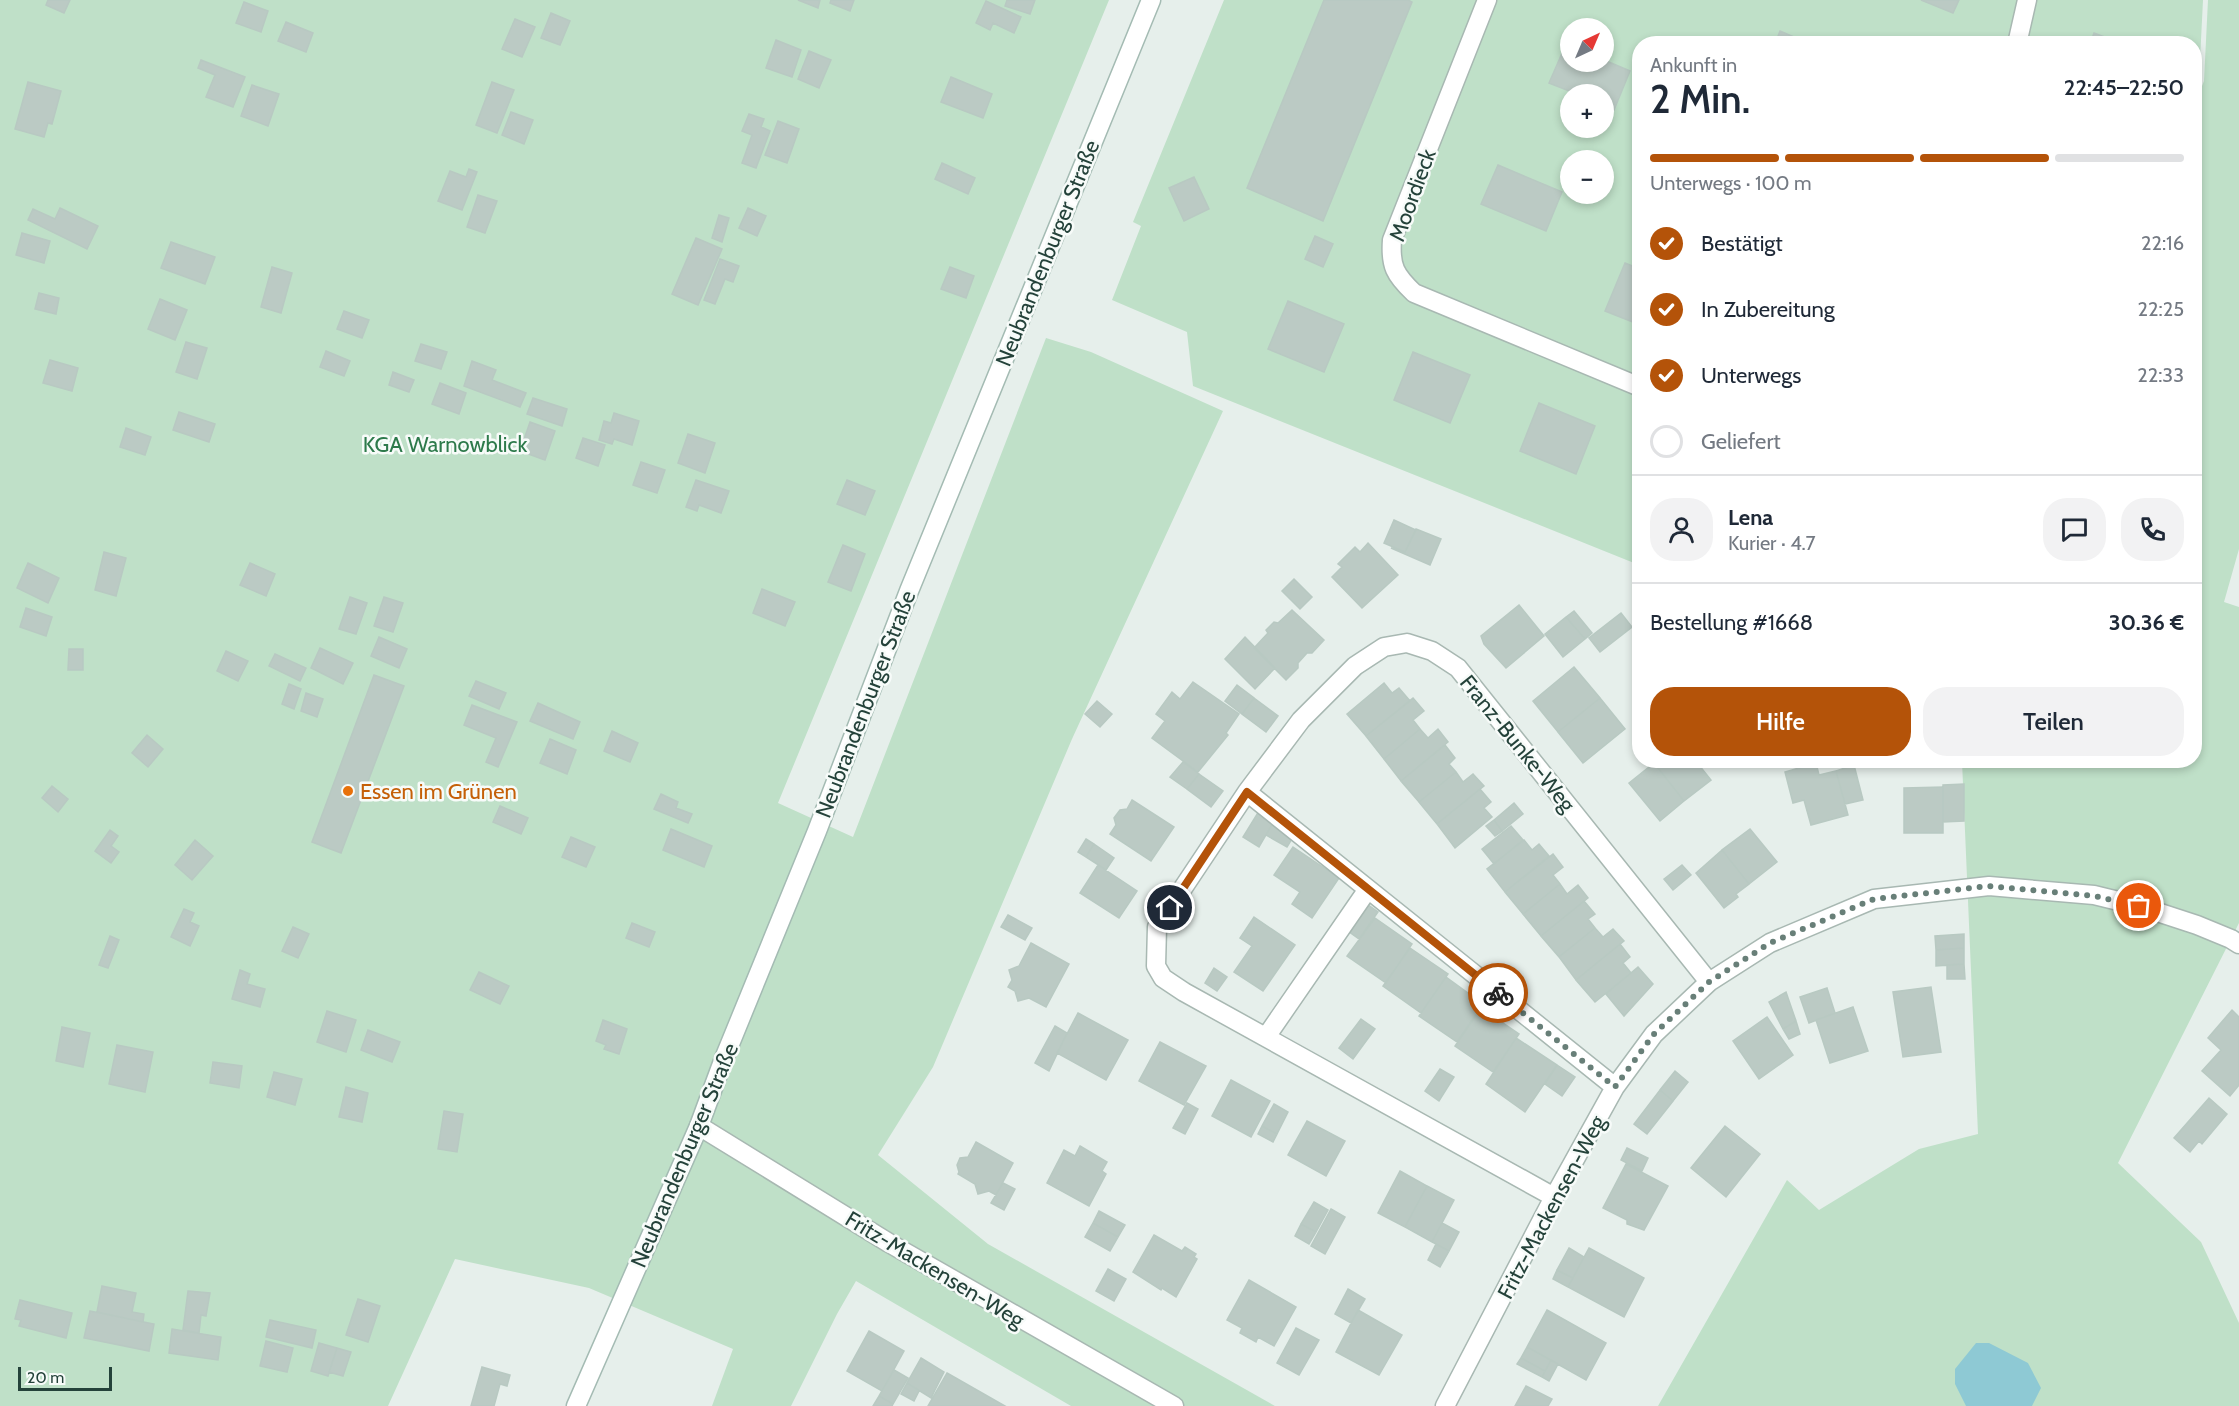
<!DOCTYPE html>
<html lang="de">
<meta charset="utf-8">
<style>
body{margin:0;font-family:Cabin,sans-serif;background:#f2f2f3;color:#1f2937;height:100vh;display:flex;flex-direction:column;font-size:22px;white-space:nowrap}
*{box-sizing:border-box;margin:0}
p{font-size:20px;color:#747a83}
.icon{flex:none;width:33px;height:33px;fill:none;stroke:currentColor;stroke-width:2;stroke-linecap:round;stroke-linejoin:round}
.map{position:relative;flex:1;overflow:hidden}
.panel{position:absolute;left:1632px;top:36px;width:570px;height:732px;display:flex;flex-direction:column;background:#fff;border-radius:24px;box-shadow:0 3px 9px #0003}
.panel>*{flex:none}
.needle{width:39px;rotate:44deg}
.tools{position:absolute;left:1560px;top:18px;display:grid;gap:12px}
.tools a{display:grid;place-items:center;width:54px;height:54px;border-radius:50%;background:#fff;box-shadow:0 3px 9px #0003;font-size:30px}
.scale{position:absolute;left:18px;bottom:15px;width:94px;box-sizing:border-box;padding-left:6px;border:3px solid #24423a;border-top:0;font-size:16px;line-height:21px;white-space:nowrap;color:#24423a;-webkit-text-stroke:4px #f7fbf9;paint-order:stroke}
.pin{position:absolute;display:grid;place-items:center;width:51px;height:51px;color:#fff;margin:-26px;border:3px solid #fff;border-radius:50%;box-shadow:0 2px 6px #0007}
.courier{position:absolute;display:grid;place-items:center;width:60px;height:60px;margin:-30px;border:4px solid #b45309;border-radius:50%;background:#fff;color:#222;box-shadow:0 2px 8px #0007}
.head em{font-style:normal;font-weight:600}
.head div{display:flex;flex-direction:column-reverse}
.head{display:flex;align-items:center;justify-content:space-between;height:102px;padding:0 18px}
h1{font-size:39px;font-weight:600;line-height:45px}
.bar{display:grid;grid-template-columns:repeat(4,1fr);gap:9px 6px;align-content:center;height:72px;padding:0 18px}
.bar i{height:8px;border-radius:4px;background:#e0e1e3}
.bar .active{background:#b45309}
.bar p{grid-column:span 4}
.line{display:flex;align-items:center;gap:15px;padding:0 18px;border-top:2px solid #e0e1e3}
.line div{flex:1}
.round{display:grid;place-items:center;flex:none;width:63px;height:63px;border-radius:24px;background:#f2f2f3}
ol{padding:0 18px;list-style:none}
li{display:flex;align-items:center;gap:18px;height:66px}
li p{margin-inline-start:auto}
li .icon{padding:6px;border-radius:50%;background:#b45309;color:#fff;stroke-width:4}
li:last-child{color:#747a83}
li i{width:33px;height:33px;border:3px solid #e0e1e3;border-radius:50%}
.button{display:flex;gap:12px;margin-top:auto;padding:12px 18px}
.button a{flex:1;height:69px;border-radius:24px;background:#b45309;color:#fff;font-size:24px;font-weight:600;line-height:69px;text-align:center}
.button a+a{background:#f2f2f3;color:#1f2937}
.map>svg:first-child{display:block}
.green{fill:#bfe0c8;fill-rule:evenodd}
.water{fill:#8ec9d4}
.building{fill:#bbcac4;stroke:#b8c9c2;stroke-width:1.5}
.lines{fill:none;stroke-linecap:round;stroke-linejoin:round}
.minor-casing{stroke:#a8b8b2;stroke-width:21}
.secondary-casing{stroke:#a4bbb3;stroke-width:21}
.minor{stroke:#fff;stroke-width:18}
.secondary{stroke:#fff;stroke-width:18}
.done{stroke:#687f78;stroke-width:6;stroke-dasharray:0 10.8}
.route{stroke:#b45309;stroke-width:8}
.food-dot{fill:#e8710a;stroke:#f7fbf9;stroke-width:2}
.labels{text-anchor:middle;stroke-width:5;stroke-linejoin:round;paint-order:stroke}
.street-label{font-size:22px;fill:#24423a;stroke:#f7fbf9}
.park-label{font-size:22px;fill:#2d7a4b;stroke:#f7fbf9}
.food-label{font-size:22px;fill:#c56008;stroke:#f7fbf9;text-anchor:start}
</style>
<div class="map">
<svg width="2239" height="1406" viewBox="0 0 2239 1406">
<rect width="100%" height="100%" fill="#e6efeb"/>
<!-- green -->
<path class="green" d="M0,0H1109L778,803L853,837L1046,338L1091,352L1223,411L1072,739L933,1067L878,1155L988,1244L1275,1406H1071L856,1281L837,1314L791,1406H712L733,1349L589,1288L455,1259L388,1406H0Z
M1224,0H2203L2199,80L2195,92L2194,44H1640L1639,565L1193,386L1187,332L1112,300L1141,226L1133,222ZM1570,28H1604V62H1570ZM1570,94H1604V128H1570ZM1570,160H1604V194H1570Z
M2208,0H2239V549L2224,602L2239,607V923L2118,1163L2201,1242L2239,1323V1406H1658L1787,1180L1819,1210L1919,1149L1978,1134L1962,761L2194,760L2195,104L2204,81Z"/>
<!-- water -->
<path class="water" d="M1976,1343H1989L2028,1363L2041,1388L2032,1406H1966L1955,1384V1369Z"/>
<!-- building -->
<path class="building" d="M48,0H70L64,13L46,5Z
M798,0H820L818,8Z
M831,0H854L850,11L830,3Z
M1007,0H1035L1030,14L1005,6Z
M1324,0H1408L1412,2L1323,221L1247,188Z
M1921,0H1959L1953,13Z
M986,1L1021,17L1014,33L993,23L990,30L976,23Z
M244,2L268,11L261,32L236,23Z
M551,13L570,21L560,45L541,38Z
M515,19L535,27L522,57L502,49Z
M286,22L313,33L306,52L278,41Z
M1780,31L1810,44H1775Z
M2094,33L2123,44H2090Z
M776,40L801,50L792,77L766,68Z
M1566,44L1570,46V62H1604V60L1630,71L1614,110L1604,106V94H1577L1549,83Z
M809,51L831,60L819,88L798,79Z
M201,60L245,77L233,107L206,97L215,75L198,68Z
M951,77L992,94L983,118L941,102Z
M28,82L61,91L52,124L48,123L44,137L15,129Z
M492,82L514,90L497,133L476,125Z
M252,85L279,94L268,126L241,116Z
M511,112L533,120L524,144L502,135Z
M749,114L764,119L761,127L770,131L756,168L742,163L752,135L742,131Z
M778,121L799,129L787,163L765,155Z
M942,163L975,178L968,194L935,179Z
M1498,165L1562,192L1546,231L1481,204Z
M469,169L477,172L462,210L438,201L450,171L466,177Z
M1194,177L1209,209L1184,221L1169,188Z
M478,195L497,201L485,233L467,227Z
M60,208L98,226L87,249L28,220L33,209L55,219Z
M748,208L766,216L757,236L739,228Z
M719,215L729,218L722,242L712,238Z
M22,233L50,241L44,263L16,255Z
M1315,236L1333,244L1323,267L1305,259Z
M696,238L722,249L698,305L672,294Z
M171,242L215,257L205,284L161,268Z
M720,259L739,266L733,282L725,279L715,304L704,300Z
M1625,263L1640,269V325L1605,311Z
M272,267L292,273L281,313L261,307Z
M950,267L974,276L966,298L941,289Z
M39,293L59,298L56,314L35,309Z
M160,299L187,310L175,340L148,329Z
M1288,301L1344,324L1324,372L1268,349Z
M344,311L369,320L362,338L337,329Z
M186,342L207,348L197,379L176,372Z
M421,344L447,352L441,369L415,361Z
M326,351L350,361L344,376L320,367Z
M1413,352L1470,375L1450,423L1394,400Z
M50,360L78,368L72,391L43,383Z
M472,361L496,370L492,380L526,393L520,407L464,386Z
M393,372L414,380L409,392L389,385Z
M440,383L466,393L459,414L432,404Z
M533,398L567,409L562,426L527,414Z
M1539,403L1595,426L1576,474L1520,451Z
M179,412L215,424L209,442L173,430Z
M614,413L639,421L632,445L614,439L612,444L599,440L604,421L611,423Z
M530,422L555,431L545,460L520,451Z
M126,428L151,437L145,455L120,447Z
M688,434L715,443L705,473L678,463Z
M583,438L605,445L598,466L576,458Z
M641,462L665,470L657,493L633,485Z
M696,480L729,491L721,513L699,505L697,511L686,507Z
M847,480L875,491L865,515L837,504Z
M1394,520L1416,530L1405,552L1384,543Z
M1416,529L1441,539L1430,565L1391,548L1405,552Z
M1368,543L1398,575L1362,608L1332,577L1342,567L1338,564L1355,547L1360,552Z
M843,545L865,554L851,591L828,582Z
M104,552L126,558L116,596L95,590Z
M28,563L59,578L48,603L17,588Z
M250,563L275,574L266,596L240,585Z
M1294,579L1312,597L1300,609L1282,591Z
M762,589L795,602L785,626L753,613Z
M350,597L367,603L356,634L339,629Z
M384,597L403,603L393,632L374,626Z
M1519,605L1544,636L1506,668L1484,644L1481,636Z
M26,608L52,617L46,636L20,627Z
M1292,610L1324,640L1312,653H1307L1298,663V668L1286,680L1254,648L1268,633L1266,630L1274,622L1278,623Z
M1574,611L1592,633L1585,639L1566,617Z
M1621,613L1632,627L1600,652L1589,638Z
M1566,617L1585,639L1563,657L1545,634Z
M379,637L407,649L399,668L371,656Z
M1245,637L1275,668L1255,689L1225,659Z
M320,648L353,663L343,684L311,668Z
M69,649H83V670H68Z
M226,651L248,661L238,681L217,671Z
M275,654L306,668L300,681L269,666Z
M1574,667L1600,698L1558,732L1533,701Z
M374,675L404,686L341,853L312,842Z
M476,681L506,693L499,709L469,696Z
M1193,682L1239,714L1226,733L1228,735L1198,772L1152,738L1165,721L1156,714L1172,692L1180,699Z
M1384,683L1392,693L1399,688L1410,701L1366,736L1347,714Z
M289,684L301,689L294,709L282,704Z
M1237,685L1254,698L1242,714L1225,701Z
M306,693L323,699L317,717L301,711Z
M1254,698L1278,716L1266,732L1242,714Z
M1413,698L1424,711L1413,720L1420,729L1384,759L1366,736Z
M1600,698L1625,729L1583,763L1558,732Z
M1097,701L1112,714L1100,727L1085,714Z
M538,703L580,722L573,739L530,721Z
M472,705L517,722L498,767L486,762L496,738L464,725Z
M1420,729L1428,738L1438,729L1448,742L1401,781L1384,759Z
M612,731L638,743L630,762L604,751Z
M147,735L163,749L148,767L132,753Z
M550,739L576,750L567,774L540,763Z
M1445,745L1455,758L1449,764L1456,772L1419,802L1401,781Z
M1657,760H1695L1711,780L1684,801L1654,763Z
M1183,762L1199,774L1187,789L1170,777Z
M1654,763L1684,801L1660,821L1629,783Z
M1816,763L1819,775L1836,771L1848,815L1811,825L1804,800L1793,803L1785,772Z
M1854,765L1863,800L1845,804L1836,771Z
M1456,772L1463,782L1473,774L1484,786L1437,824L1419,802Z
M1199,774L1223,791L1211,807L1187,789Z
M1964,784V821L1943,822V785Z
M52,786L68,799L58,812L42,798Z
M1943,787V833H1904V788Z
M1480,789L1491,802L1484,808L1492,817L1455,848L1437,824Z
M661,794L678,802L676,808L692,814L688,823L654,809Z
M1132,800L1174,827L1151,861L1110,834L1116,825L1114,818L1120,810L1127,809Z
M1514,803L1523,814L1502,831L1494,820Z
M500,806L528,818L521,834L493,822Z
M1259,811L1274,821L1259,847L1243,837Z
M1494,820L1502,831L1495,836L1486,826Z
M1274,821L1295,834L1287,847L1266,835Z
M1511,826L1523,840L1494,864L1482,849Z
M671,829L712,846L704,867L663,850Z
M1750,829L1777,862L1749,884L1722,850Z
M110,830L118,836L111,846L119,852L111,863L95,851Z
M571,837L595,847L586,867L562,857Z
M1086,839L1094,844L1086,857L1078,852Z
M195,840L213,856L192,880L175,865Z
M1524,840L1532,850L1539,844L1549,856L1505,892L1487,869Z
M1094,844L1114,858L1106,870L1086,857Z
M1293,847L1339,878L1312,918L1292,904L1300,892L1274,875Z
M1722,850L1749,884L1736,894L1738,897L1724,908L1696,873Z
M1553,854L1563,867L1553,875L1560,884L1523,914L1505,892Z
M1098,865L1137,891L1119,918L1080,893Z
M1682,865L1691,875L1673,890L1664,879Z
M1560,884L1567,894L1578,885L1588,898L1541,936L1523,914Z
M1584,901L1595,914L1588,919L1595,928L1559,957L1541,936Z
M1367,904L1378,912L1359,939L1348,931Z
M184,909L194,913L190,922L199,926L190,946L171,937Z
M1008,915L1032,928L1025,940L1001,927Z
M1254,917L1295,945L1263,991L1234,972L1252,946L1240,938Z
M1375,918L1412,944L1386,983L1347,956Z
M632,923L655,932L649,947L626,938Z
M293,927L309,934L298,958L282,951Z
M1595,928L1603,937L1613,929L1624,941L1576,980L1559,957Z
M1964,934V948L1936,950L1935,936Z
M110,936L119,940L108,968L99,965Z
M1031,943L1069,964L1046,1007L1029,998L1018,1001L1015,991L1008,987L1012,980L1009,970L1019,966Z
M1620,944L1630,957L1623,963L1631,973L1595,1002L1576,980Z
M1410,948L1448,974L1421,1013L1383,986Z
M1964,948V964L1936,966V950Z
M1964,964L1965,979H1947V965Z
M1638,967L1653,984L1624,1016L1606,994Z
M1214,968L1227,977L1217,991L1205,983Z
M240,970L250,974L247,984L265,989L260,1007L232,999Z
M479,972L509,986L500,1004L470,990Z
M1446,977L1483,1004L1457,1042L1419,1016Z
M1931,987L1941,1052L1903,1057L1893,992Z
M1827,988L1835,1013L1809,1023L1800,997Z
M1786,992L1796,1021L1783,1029L1769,1002Z
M1853,1007L1868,1051L1830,1063L1816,1020Z
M1481,1008L1519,1034L1493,1072L1455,1046Z
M2232,1010L2239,1017V1085L2230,1096L2202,1071L2221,1050L2208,1038Z
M327,1011L356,1020L346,1052L317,1042Z
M1078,1013L1128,1040L1106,1080L1057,1053Z
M1767,1017L1793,1055L1759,1079L1733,1041Z
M1361,1019L1375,1029L1353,1059L1339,1048Z
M603,1020L627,1029L619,1054L604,1049L606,1045L596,1041Z
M1796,1021L1800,1034L1789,1039L1783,1029Z
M1055,1026L1067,1033L1049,1071L1035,1063Z
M62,1027L90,1033L83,1067L56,1061Z
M368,1030L400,1042L392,1062L361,1050Z
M1516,1038L1557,1065L1525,1112L1486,1084Z
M1160,1042L1206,1066L1184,1105L1139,1081Z
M117,1045L153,1052L145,1092L109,1084Z
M213,1062L242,1066L239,1088L210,1083Z
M1557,1065L1575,1077L1562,1096L1545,1084Z
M1440,1069L1454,1077L1439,1101L1425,1091Z
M1675,1071L1688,1082L1673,1101L1660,1090Z
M274,1072L302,1079L295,1105L267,1097Z
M1231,1080L1270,1101L1251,1137L1212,1116Z
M346,1087L368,1093L362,1122L339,1117Z
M1660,1090L1673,1101L1647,1134L1634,1124Z
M2209,1098L2227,1114L2202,1144L2199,1141L2190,1152L2174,1138Z
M1187,1103L1198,1109L1185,1134L1173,1128Z
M1274,1104L1288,1112L1277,1134L1262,1126Z
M444,1111L463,1114L457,1152L438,1149Z
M1307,1121L1345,1141L1326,1176L1288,1155Z
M1262,1126L1277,1134L1273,1142L1258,1134Z
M1725,1126L1760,1154L1726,1197L1691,1168Z
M976,1142L1013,1163L996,1195L989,1191L978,1194L975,1184L958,1174L959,1172L957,1165L960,1158L968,1157Z
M1080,1146L1107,1162L1102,1171L1106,1174L1089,1206L1047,1183L1064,1150L1075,1156Z
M1627,1148L1648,1158L1642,1171L1621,1160Z
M1626,1164L1668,1186L1644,1230L1627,1224V1220L1603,1208Z
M1400,1171L1427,1186L1405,1227L1378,1213Z
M1003,1183L1015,1189L1004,1210L991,1203Z
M1427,1186L1454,1200L1432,1242L1405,1227Z
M1314,1202L1328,1210L1316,1232L1301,1224Z
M1331,1209L1345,1217L1325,1254L1311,1246Z
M1099,1211L1125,1225L1118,1237L1093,1223Z
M1093,1223L1118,1237L1110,1251L1085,1237Z
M1442,1223L1459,1232L1449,1251L1432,1242Z
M1301,1224L1316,1232L1309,1244L1295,1236Z
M1154,1235L1182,1251L1185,1247L1196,1254L1194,1257L1197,1259L1176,1297L1162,1288L1161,1290L1133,1272Z
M1436,1244L1449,1251L1440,1267L1428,1260Z
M1569,1248L1584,1257L1573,1278L1557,1270Z
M1589,1248L1644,1278L1624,1317L1568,1287Z
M1108,1269L1126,1279L1114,1301L1096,1291Z
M1557,1270L1573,1278L1568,1287L1553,1279Z
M1249,1280L1296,1307L1274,1346L1258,1337L1256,1342L1240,1333L1242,1328L1227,1320Z
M102,1286L136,1293L132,1312L144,1314L143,1322L97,1312Z
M1348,1289L1365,1299L1351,1323L1335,1314Z
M188,1291L210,1293L206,1316L201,1315L199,1333L183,1330Z
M358,1299L380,1306L368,1342L346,1335Z
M20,1300L72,1313L66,1338L19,1326L21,1320L15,1319Z
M1358,1310L1402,1335L1379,1375L1336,1352Z
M1547,1310L1606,1343L1586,1380L1527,1347Z
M90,1311L154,1324L149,1351L84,1338Z
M270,1320L316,1330L312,1348L266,1337Z
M1296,1328L1319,1340L1299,1375L1277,1363Z
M172,1329L221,1337L218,1360L169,1353Z
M869,1331L904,1351L882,1391L847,1371Z
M266,1341L293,1348L287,1372L260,1366Z
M319,1343L337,1348L328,1376L311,1371Z
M1527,1347L1551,1360L1545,1371L1521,1358Z
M337,1348L351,1352L343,1376L329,1372Z
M921,1358L944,1372L931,1398L907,1383Z
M1521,1358L1545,1371L1542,1377L1517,1364Z
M1551,1360L1558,1364L1549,1381L1542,1377Z
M482,1367L510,1375L507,1386L500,1384L494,1406H471Z
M894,1370L908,1378L893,1404L879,1396Z
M947,1373L1005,1406H928Z
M907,1383L919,1391L914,1401L901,1394Z
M1526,1386L1552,1399L1548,1406H1515Z
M879,1396L893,1404L892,1406H873Z"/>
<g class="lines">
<!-- minor casing -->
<g class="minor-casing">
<path id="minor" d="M1487,0L1392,240C1390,266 1395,275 1414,293L1640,387
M2017,44L2027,0
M1247,792L1615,1087
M1266,1037L1368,889
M699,1126L889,1243L1174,1406
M1554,1197L1184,992L1163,978L1156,966L1157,927L1247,792L1301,720L1355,666L1384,647L1407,643L1432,651L1458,668L1709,982
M1445,1406L1554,1197L1615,1087L1654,1034L1709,982L1770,943L1874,899L1989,886L2094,895L2139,906L2197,925L2231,939L2239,944"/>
</g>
<!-- secondary casing -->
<g class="secondary-casing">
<path id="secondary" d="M576,1406L699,1126L723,1061L817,831L909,591L1151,0"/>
</g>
<!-- minor -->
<use href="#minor" class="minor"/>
<!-- secondary -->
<use href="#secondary" class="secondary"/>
</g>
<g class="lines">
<!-- done -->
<path class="done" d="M1498,993L1615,1087L1654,1034L1709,982L1770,943L1874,899L1989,886L2094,896L2139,906"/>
<!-- route -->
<path class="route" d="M1170,908L1247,792L1498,993"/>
</g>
<!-- markers -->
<circle class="food-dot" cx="348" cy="791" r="6"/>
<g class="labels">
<!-- street labels -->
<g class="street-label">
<text transform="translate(1412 195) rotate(-70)" y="8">Moordieck</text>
<text transform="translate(1047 253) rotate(-68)" y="8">Neubrandenburger Straße</text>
<text transform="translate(865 704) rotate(-69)" y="8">Neubrandenburger Straße</text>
<text transform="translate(1518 743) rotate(51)" y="8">Franz-Bunke-Weg</text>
<text transform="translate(684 1155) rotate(-67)" y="8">Neubrandenburger Straße</text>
<text transform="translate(1551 1207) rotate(-62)" y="8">Fritz-Mackensen-Weg</text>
<text transform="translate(935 1269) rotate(31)" y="8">Fritz-Mackensen-Weg</text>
</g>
<!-- park labels -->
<g class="park-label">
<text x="445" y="452">KGA Warnowblick</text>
</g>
<!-- food labels -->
<g class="food-label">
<text x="360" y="799">Essen im Grünen</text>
</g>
</g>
</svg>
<div class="tools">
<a><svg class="needle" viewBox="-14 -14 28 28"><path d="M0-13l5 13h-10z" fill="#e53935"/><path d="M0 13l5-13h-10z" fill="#747a83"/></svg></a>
<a>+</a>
<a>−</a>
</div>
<div class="scale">20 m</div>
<div class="pin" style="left:2139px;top:906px;background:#ea580c"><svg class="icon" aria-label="bag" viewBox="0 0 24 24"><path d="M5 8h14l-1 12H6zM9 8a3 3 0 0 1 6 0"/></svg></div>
<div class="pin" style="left:1170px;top:908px;background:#1f2937"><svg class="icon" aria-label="home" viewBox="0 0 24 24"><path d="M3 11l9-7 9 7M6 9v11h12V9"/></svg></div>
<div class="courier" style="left:1498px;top:993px"><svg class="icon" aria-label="bike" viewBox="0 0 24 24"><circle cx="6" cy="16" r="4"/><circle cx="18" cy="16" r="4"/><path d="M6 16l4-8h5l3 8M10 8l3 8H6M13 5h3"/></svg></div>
<section class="panel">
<div class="head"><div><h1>2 Min.</h1><p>Ankunft in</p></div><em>22:45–22:50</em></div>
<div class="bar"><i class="active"></i><i class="active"></i><i class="active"></i><i></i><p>Unterwegs · 100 m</p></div>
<ol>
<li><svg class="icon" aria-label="check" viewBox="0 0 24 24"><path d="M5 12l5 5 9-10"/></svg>Bestätigt<p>22:16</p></li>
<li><svg class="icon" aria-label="check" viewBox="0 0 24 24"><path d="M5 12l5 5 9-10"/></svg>In Zubereitung<p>22:25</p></li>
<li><svg class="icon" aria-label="check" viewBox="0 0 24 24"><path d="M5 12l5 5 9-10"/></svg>Unterwegs<p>22:33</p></li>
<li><i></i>Geliefert</li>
</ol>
<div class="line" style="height:108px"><a class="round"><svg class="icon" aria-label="person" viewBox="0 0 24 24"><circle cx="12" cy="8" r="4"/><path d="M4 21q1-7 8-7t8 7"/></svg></a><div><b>Lena</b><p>Kurier · 4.7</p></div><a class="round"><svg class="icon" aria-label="chat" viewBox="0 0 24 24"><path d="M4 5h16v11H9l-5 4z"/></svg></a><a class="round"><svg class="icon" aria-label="phone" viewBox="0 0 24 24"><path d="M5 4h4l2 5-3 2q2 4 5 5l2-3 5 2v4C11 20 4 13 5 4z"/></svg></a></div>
<div class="line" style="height:78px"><div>Bestellung #1668</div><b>30.36 €</b></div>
<div class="button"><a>Hilfe</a><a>Teilen</a></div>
</section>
</div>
